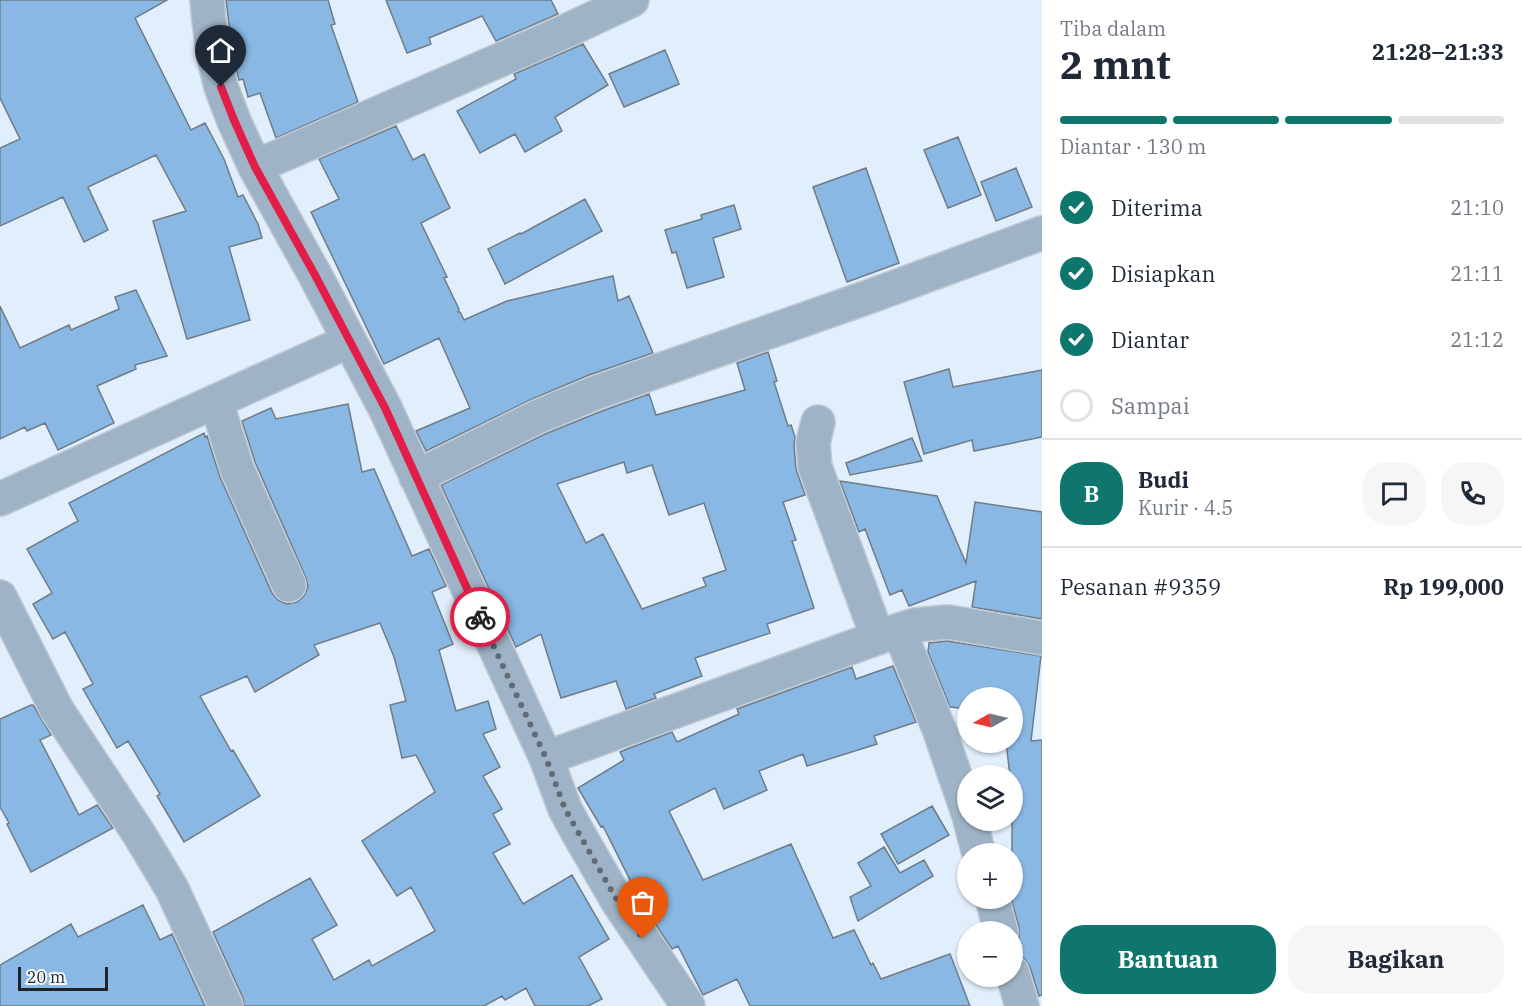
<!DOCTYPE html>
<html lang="id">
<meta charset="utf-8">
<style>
body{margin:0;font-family:"IBM Plex Serif",serif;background:#f6f6f7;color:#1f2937;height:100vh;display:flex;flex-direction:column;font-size:22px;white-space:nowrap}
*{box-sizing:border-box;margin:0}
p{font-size:20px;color:#747a83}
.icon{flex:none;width:33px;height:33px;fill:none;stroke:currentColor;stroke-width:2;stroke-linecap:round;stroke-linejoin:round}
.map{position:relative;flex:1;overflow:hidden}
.details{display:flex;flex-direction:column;background:#fff;width:480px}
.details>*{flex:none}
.needle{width:39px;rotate:262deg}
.fabs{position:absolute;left:957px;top:687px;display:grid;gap:12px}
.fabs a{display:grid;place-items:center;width:66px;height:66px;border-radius:50%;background:#fff;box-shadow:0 2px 4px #0004;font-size:30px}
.scale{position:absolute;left:18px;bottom:15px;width:90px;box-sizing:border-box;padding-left:6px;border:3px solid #1e2328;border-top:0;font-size:16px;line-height:21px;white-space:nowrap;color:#1e2328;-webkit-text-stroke:4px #f7fafc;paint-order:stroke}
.pin{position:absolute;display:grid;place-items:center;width:51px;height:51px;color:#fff;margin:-62px -26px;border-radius:50% 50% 50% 0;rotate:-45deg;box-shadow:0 0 6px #0007}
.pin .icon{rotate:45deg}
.courier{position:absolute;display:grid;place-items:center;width:60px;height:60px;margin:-30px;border:4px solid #e11d48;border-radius:50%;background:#fff;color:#222;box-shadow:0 2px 8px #0007}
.summary em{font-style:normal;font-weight:800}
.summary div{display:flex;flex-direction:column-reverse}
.summary{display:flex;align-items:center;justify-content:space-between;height:102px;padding:0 18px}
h1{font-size:39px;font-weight:800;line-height:45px}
.bar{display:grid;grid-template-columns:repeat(4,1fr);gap:9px 6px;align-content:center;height:72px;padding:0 18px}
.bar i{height:8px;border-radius:4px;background:#e0e1e3}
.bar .active{background:#0f766e}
.bar p{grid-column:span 4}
.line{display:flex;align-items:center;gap:15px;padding:0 18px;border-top:2px solid #e0e1e3}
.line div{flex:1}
.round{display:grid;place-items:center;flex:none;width:63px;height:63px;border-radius:24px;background:#f6f6f7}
ol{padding:0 18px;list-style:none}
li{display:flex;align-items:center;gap:18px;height:66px}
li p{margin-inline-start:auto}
li .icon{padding:6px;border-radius:50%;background:#0f766e;color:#fff;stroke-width:4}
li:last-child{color:#747a83}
li i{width:33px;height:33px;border:3px solid #e0e1e3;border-radius:50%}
.button{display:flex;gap:12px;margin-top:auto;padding:12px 18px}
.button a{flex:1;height:69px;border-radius:24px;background:#0f766e;color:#fff;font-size:24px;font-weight:800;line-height:69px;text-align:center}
.button a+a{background:#f6f6f7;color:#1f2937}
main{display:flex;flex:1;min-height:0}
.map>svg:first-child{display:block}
.building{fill:#88b8e3;stroke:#707c87;stroke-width:1.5;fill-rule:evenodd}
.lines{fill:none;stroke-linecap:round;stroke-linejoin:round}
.street-casing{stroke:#bec9d5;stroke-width:36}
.street{stroke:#9eb3c6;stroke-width:33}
.done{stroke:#626a72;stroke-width:6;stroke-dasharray:0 10.8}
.route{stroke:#e11d48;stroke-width:8}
</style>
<main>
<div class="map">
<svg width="1042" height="1006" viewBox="0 0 1042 1006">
<rect width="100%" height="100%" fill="#e1eefb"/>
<!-- building -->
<path class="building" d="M0,0H167L135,18L191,130L205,123L224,159L238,197L243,195L258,224L262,238L229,247L250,320L187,339L153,221L186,211L156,155L88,187L108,230L84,242L63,197L0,226V148L20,139L0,98Z
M226,0H328L335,24L331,25L358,102L276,138L260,93L248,97L243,79L239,80L233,55H234L231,40Z
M386,0H551L558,14L496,41L482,16L429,38L431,44L407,53Z
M583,44L608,85L555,117L562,131L525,152L515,134L480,153L457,111L516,79L514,74Z
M665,50L679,84L624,107L609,74Z
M396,126L413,160L424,154L450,208L421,223L447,277L444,278L459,309L458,312H460L464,320L507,301L613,276L618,301L629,296L653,353L589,375L530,400L426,451L416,431L470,408L439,338L384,364L311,212L339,199L319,159Z
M958,137L981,195L948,208L924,150Z
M866,168L899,263L847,282L813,187Z
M1016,168L1032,207L996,221L981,182Z
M585,199L602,231L505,284L488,249L520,233L521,234Z
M734,205L741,229L713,238L724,277L687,288L676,252L672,253L665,230L702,219L701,215Z
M136,290L167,356L135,365L136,369L97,386L114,423L58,450L45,423L27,431L25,427L0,439V306L20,348L69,325L71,330L119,309L115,297Z
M768,352L777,381L774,382L788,426L791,425L795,437L794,445L796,469L805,495L783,502L796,540L792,541L814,608L767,624L770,633L695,658L702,676L654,694L656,698L626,709L616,681L561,698L541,634L516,647L441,485L545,434L602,411L649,394L656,415L745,390L737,363ZM624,462L627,473L652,465L669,515L704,503L726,570L703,578L706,586L642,609L603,534L586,543L557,484Z
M949,369L953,387L1042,370V437L974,451L972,440L924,454L904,382Z
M348,404L362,472L374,469L412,556L429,549L446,586L432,592L453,644L439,650L456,711L488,701L496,729L483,734L500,767L483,776L502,809L493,814L510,844L493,853L523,904L572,875L609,939L579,957L602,999L588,1006H535L526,988L505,1000L502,996L484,1006H244L243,998L213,932L310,878L337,925L312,939L334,980L369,960L372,966L435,931L411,887L397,896L362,841L435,792L416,755L402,758L390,705L406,701L394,657L380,623L314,645L319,655L255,692L247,676L200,696L231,751L233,750L260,796L184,842L157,796L160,794L128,741L117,748L83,689L93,684L65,632L53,639L33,604L52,593L27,549L78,521L69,503L204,433L205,437L207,436L220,477L272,593L278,600L287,604L297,602L304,596L308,587L306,578L255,462L242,421L271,408L276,419Z
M912,438L922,461L850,475L846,463Z
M840,481L937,496L966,563L975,502L1042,512V619L972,607L976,581L909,606L902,590L890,595L865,529L859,532Z
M947,641L1041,656L1031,741L1042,740V995L1039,996L1030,967L1025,959L1022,957L1019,938V927L1012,902V820H1014L1012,776H1010L1006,742H1012V698H968V709L950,707L928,652L929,643Z
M893,666L916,722L874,736L877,744L807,766L803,754L759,771L767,790L724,809L715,788L669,811L703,880L791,844L833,938L854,930L871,965L873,963L881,979L950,954L970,1006H750L737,979L703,995L678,946L672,949L642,904L603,826L601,827L578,788L624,760L620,752L627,749L672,732L677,742L739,714L737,709L852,667L856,679Z
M31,705H33L51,735L40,740L79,815L97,805L113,828L31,872L7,824L9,823L0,807V719Z
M932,806L949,835L898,864L881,834Z
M884,847L900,873L924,860L933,876L858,921L850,897L871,886L858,863Z
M143,905L160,940L172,934L205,1006H0V965L71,924L78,937Z"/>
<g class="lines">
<!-- street casing -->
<g class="street-casing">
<path id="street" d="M207,0L209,21L214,58L221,87L234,121L255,167L315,275L385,408L546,758L565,809L578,833L618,902L688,1006
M255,167L564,32L632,0
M216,401L237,469L289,585
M818,422L813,443L815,467L878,638
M416,477L537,417L595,393L868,297L1042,233
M0,499L349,341
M0,597L57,710L139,834L172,889L226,1006
M899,630L915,625L948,622L1042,638
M546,758L899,630L939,729L968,813
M970,820L979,854
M992,898L1001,932
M1012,972L1022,1006"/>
</g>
<!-- street -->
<use href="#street" class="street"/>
</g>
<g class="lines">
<!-- done -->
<path class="done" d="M480,617L546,758L565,809L618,902L643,939"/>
<!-- route -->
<path class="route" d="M221,87L234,120L255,167L315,275L385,408L480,617"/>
</g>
</svg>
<div class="fabs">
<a><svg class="needle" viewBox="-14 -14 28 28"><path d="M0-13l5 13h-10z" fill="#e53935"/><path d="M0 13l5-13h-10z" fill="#747a83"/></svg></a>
<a><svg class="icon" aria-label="layers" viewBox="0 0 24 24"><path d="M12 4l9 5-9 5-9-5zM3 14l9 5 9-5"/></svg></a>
<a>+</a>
<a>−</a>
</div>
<div class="scale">20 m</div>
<div class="pin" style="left:643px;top:939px;background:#ea580c"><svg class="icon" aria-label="bag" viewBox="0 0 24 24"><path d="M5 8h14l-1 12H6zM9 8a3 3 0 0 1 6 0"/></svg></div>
<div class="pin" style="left:221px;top:87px;background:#1f2937"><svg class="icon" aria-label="home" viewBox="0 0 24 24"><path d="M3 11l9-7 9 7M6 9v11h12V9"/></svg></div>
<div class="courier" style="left:480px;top:617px"><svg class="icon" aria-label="bike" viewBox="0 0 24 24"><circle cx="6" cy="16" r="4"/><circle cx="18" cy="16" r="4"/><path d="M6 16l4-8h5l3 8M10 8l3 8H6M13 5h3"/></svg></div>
</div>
<section class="details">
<div class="summary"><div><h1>2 mnt</h1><p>Tiba dalam</p></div><em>21:28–21:33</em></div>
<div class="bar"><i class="active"></i><i class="active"></i><i class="active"></i><i></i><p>Diantar · 130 m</p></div>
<ol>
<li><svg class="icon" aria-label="check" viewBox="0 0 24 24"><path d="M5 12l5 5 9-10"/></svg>Diterima<p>21:10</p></li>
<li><svg class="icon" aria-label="check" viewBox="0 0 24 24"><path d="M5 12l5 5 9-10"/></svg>Disiapkan<p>21:11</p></li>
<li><svg class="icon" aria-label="check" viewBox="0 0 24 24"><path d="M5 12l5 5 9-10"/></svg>Diantar<p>21:12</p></li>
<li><i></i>Sampai</li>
</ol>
<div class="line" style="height:108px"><b class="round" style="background:#0f766e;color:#fff">B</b><div><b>Budi</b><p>Kurir · 4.5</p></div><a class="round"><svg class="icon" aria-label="chat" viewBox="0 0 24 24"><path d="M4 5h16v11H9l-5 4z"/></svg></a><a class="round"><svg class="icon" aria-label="phone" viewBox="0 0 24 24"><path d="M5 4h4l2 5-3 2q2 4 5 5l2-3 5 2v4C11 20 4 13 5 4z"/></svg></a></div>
<div class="line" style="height:78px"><div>Pesanan #9359</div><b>Rp 199,000</b></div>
<div class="button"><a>Bantuan</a><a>Bagikan</a></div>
</section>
</main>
